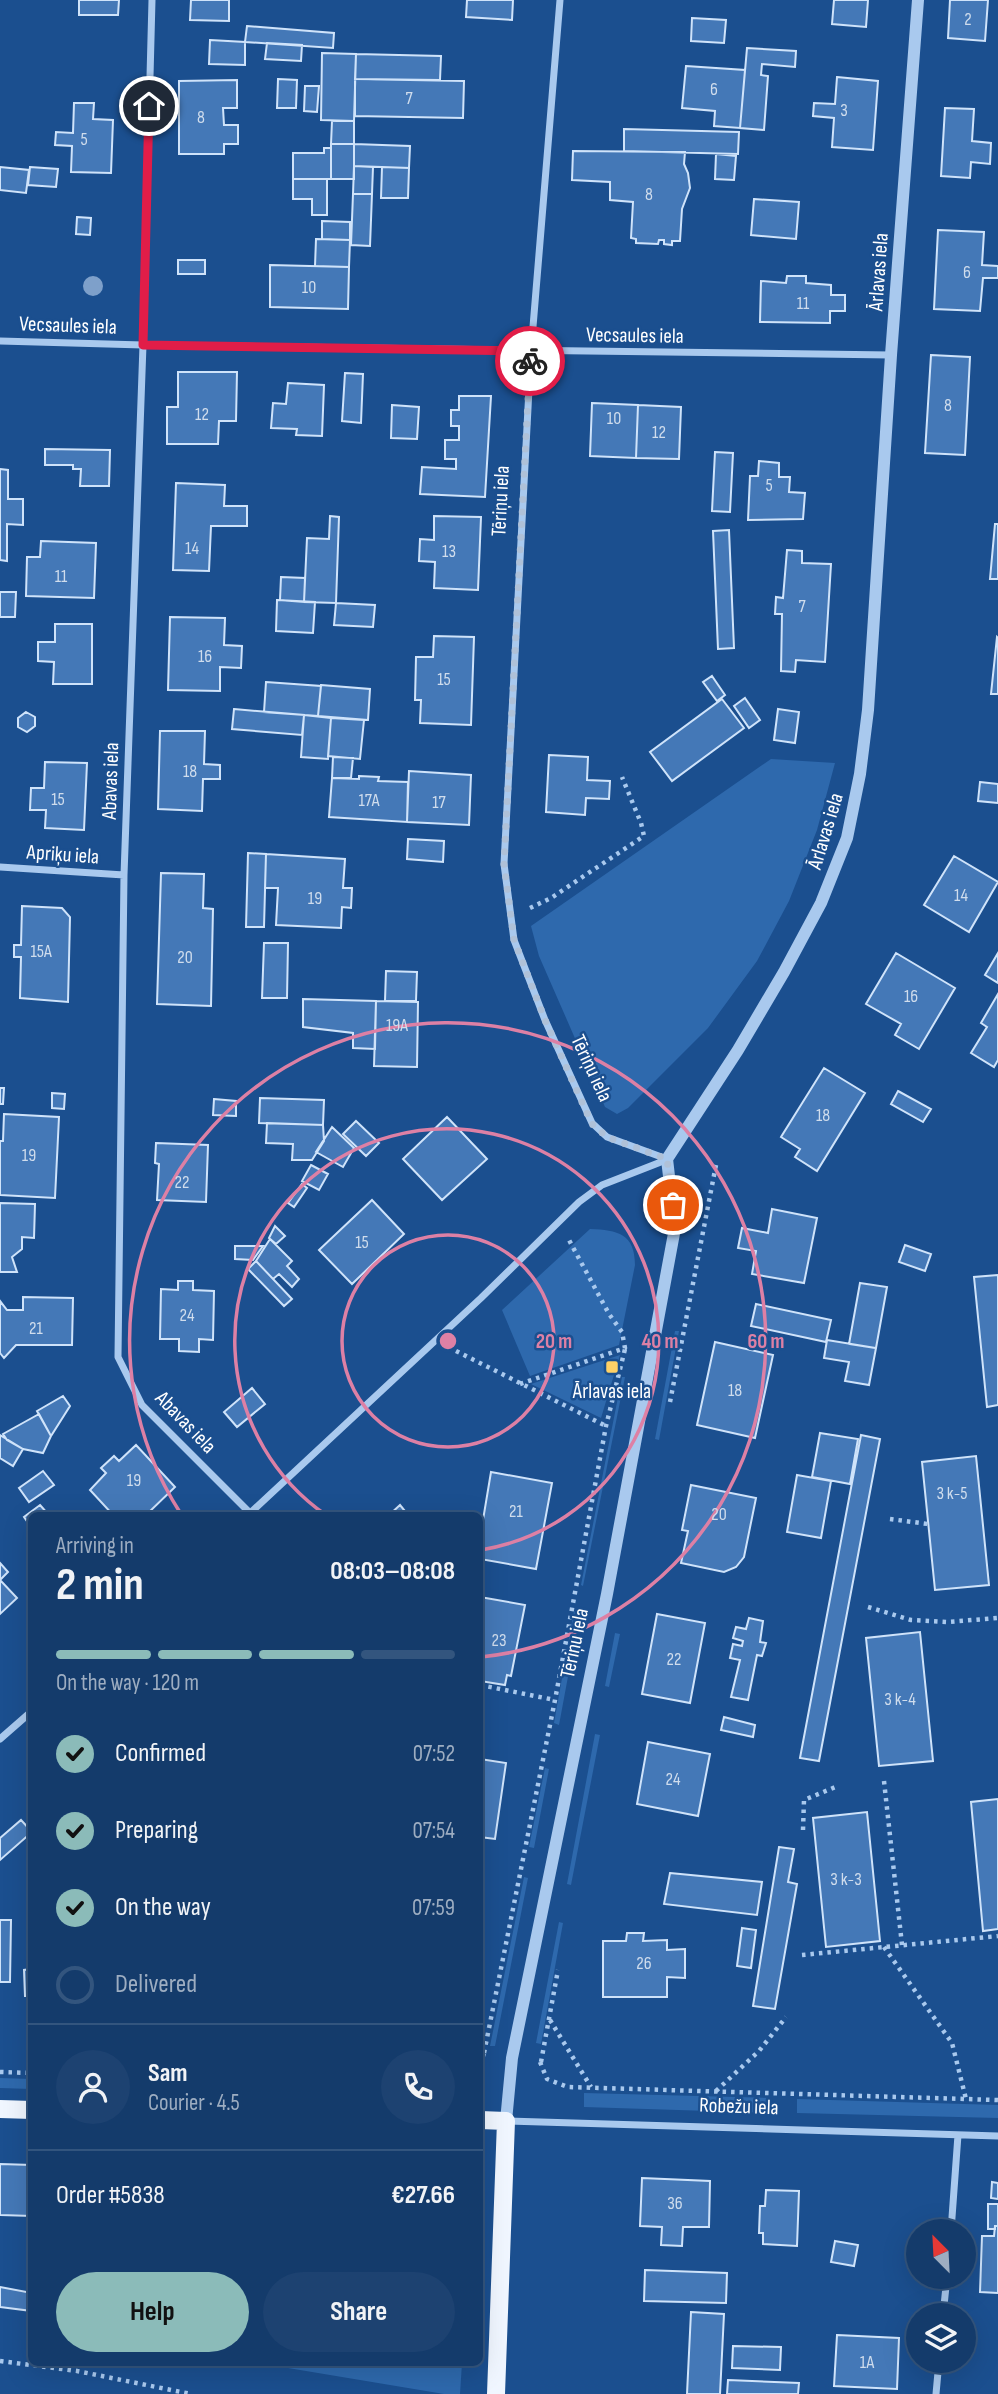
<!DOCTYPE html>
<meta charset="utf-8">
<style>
body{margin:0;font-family:"Sofia Sans Condensed",sans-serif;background:#1d4271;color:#f1f3f6;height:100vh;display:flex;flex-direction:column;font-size:26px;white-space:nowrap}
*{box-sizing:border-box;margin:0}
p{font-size:23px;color:#9dadc1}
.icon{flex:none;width:38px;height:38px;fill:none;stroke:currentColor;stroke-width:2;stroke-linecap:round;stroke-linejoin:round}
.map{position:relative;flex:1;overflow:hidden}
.details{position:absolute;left:28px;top:1512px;width:455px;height:854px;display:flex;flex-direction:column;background:#143b6b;border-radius:10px;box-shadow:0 7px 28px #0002,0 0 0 2px #33557e}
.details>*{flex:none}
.needle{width:46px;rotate:336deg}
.tools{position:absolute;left:906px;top:2219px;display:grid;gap:14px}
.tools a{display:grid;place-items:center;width:70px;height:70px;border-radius:50%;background:#143b6b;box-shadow:0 7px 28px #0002,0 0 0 2px #33557e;font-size:35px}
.pin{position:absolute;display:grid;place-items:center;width:60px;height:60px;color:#fff;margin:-30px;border:4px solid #fff;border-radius:50%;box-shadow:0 2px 7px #0007}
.courier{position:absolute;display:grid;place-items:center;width:70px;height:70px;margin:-35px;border:5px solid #e11d48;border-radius:50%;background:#fff;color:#222;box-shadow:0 2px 9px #0007}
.headline em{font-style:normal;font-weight:700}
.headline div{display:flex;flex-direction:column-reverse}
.headline{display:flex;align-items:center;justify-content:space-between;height:119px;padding:0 28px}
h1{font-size:46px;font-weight:700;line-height:52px}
.bar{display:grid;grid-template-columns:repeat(4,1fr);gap:10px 7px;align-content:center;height:84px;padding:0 28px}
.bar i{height:9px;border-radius:5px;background:#33557e}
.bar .current{background:#8bbbb9}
.bar p{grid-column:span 4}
.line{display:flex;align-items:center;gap:18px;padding:0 28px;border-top:2px solid #33557e}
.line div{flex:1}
.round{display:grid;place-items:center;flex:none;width:74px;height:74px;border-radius:37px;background:#1d4271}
ol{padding:0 28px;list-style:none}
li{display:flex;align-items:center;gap:21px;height:77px}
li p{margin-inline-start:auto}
li .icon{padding:7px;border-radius:50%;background:#8bbbb9;color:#111;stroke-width:4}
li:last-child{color:#9dadc1}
li i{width:38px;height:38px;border:4px solid #33557e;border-radius:50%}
.action{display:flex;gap:14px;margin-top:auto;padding:14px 28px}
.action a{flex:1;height:80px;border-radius:42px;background:#8bbbb9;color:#111;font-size:28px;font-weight:700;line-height:80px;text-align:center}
.action a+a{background:#1d4271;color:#f1f3f6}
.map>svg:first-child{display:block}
.green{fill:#2e69ad}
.building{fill:#4478b7;stroke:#cfe3fa;stroke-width:2}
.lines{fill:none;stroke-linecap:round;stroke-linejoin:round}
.path{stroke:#a9c9ee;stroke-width:4.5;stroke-dasharray:3.5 5;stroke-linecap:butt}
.minor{stroke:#a9c9ee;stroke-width:7}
.tertiary{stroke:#a9c9ee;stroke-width:12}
.primary{stroke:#f0f6ff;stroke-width:18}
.tree{fill:#7ea0ca}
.done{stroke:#afc1d8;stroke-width:7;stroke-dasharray:0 12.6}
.route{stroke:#e11d48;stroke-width:9}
.ring{fill:none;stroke:#dd80a5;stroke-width:3.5}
.poi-dot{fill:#ffd166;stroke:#1b4f8f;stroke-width:2.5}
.labels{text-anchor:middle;stroke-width:5;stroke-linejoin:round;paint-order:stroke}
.number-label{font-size:18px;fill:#d0dded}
.street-label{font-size:21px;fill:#fff;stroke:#1b4f8f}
.poi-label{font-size:21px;fill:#fff;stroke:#1b4f8f}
.centre{fill:#dd80a5;stroke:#1b4f8f;stroke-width:3.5}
.ring-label{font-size:21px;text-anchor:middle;font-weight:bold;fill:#dd80a5;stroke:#1b4f8f;stroke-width:5;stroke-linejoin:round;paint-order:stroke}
</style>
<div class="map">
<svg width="998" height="2394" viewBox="0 0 998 2394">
<rect width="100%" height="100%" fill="#1b4f8f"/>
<!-- green -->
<path class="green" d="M771,759L835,763L817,830L789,901L757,961L708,1028L628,1108L617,1114L605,1107L539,956L531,926Z
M590,1229C618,1230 635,1234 635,1265L619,1345L530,1376L502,1310Z
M675,1331H679L659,1440L655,1439Z
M620,1355L601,1418L531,1384Z
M622,1377H625L583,1586L581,1585Z
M574,1611L580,1612L559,1725L554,1723Z
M615,1633L620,1634L609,1687L605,1686Z
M595,1734L600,1735L571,1885L567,1884Z
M545,1768L549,1769L534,1848L529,1847Z
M524,1877L528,1878L495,2046H490Z
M559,1922L563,1923L541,2044L536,2043Z
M0,2078L31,2079V2089L0,2088Z
M584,2093L771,2098L770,2113L584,2107Z
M797,2099L998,2105V2118L797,2113Z
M283,2363H462L460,2394H444L288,2368Z"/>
<!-- building -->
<path class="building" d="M79,0H119L118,15H79Z
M191,0H229V21L190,20Z
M467,0H513L512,20L466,17Z
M834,0H868L866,27L832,24Z
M950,0H988L985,41L948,38Z
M692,18L726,20L724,43L691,41Z
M247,26L334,33L333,48L245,42Z
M210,40L245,42V65L209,64Z
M267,43L302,45L301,61L265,59Z
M747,48L796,51L795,67L762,64L761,75L768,76L764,130L740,128Z
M322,53L356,54L354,121L321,120Z
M356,54L441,56L440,80L355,79Z
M686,66L745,70L740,128L714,126L715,111L682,108Z
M837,77L878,81L873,150L832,147L834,118L813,116L814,103L835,104Z
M278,79L297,80L296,108H277Z
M355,79L464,81L463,118L355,116Z
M237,80V108H223L224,125H238V144H224V154H179V81Z
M305,86H319L317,112L304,111Z
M74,103H94L93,119L113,120L111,173L71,172L72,146L55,145L56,132L73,133Z
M945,108L974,109L972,141L991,143L990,164L971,162L970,178L941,176Z
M332,121H354V144H331Z
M624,129L739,132L738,154L624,151Z
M331,144H354V179H331Z
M354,144L410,146L409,168L354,166Z
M324,148H331V179H293V153H324Z
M573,151L685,152L684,164L688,173L690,188L682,209L680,241H672V245L664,244V240H659L658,244L636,243V239L631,238L633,202L610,200V182L572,180Z
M716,154L736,156L734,180L715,179Z
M354,166L373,167L372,194H353Z
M0,167L29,170L26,193L0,190Z
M30,167L58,169L56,187L28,185Z
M382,167L409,168L408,198H381Z
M293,179H327V215H312V199H293Z
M353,194H372L370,246L351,245Z
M754,199L799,202L796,239L751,235Z
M77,217L91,218L90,235L76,234Z
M322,221L350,222V240L322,239Z
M938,230L984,232L982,265L998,266V278H983L980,311L934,309Z
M316,239L350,240L349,267L315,266Z
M178,260H205V274H178Z
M270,265L349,267L348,309L270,307Z
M787,276H806V283L831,285V295H845V311H830V323L760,322L761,281L786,283Z
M931,355L970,357L965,455L925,453Z
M178,372H237L236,421H219L218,444H167V407H178Z
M345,373L363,374L361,423L342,421Z
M288,383L324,385L322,436L296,435L297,429L271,428L273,403L286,404Z
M459,396H491L485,497L420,494L422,467L456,469V459H445V440H459V426H451V410H459Z
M592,403L638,405L636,458L590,456Z
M392,405L419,407L417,439L391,438Z
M638,405L681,407L679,459L636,458Z
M45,449L110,450L109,486H80L81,469H73V465H45Z
M715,452L733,453L730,512L712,511Z
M759,461L779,463V477H790L789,492L805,493L803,519L748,520L750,476H758Z
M0,469L8,470V499H23V525L7,524V561L0,560Z
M176,483L225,485L224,506H247V526H211L209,571L173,570Z
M330,516L339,517L336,603L304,602L307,538L329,539Z
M434,516L481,517L478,590L434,588L435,562L419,561L420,539L434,540Z
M995,524H998V579H990Z
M729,530L734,648L718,649L713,531Z
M41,541L96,543L94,598L26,596L27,557H40Z
M787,550L802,551V563L831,564L825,662L796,660L795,672L781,671L782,614H775L776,597L783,598Z
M281,577L305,578L304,602L280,600Z
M0,592H16L15,617H0Z
M277,600L315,602L313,633L276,631Z
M336,603L375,605L373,627L334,625Z
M170,617L225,618L224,645L242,646L241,668L220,667V691L168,690Z
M55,624H92V684H53L54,662L38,661V642H55Z
M434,636L474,637L471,725L420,723L421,700H415L416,657H433Z
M997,637L998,638V694H991Z
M712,676L725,695L717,701L703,682Z
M266,682L321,686L318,716L264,712Z
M321,685L370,689L368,720L318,716Z
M745,698L760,720L749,728L734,706Z
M722,699L744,728L672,781L650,752Z
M234,709L304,715L302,735L232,729Z
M778,709L799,712L795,743L774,740Z
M26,712L35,717V726L27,732L18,727V718Z
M304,715L331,718L328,759L301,757Z
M331,718L364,720L360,759L328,756Z
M160,731H205L204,764L220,765V779H203L202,811L158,809Z
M549,755L588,757L587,780L610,781L609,799L586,798L585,815L546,812Z
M333,757L353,758L351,778H332Z
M45,762L87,763L84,830L45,828L46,810H30L31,788H44Z
M409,771L471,775L469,825L407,822Z
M359,776L379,777L378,781L408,782L407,822L329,817L332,778L359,779Z
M980,782L998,784V803L978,801Z
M408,839L444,841L443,862L407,859Z
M248,853L266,854L264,927H246Z
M266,854L345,859L343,888H352L351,908L342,907L341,928L276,925L278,888H265Z
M954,856L998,882L969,932L924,905Z
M161,873L204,874L203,908L213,909L211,1006L157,1004Z
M22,906L62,908L70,917L68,1002L20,998L21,957H14V945H21Z
M264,943H288L287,998H262Z
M896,953L955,988L919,1049L895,1035L901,1024L866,1004Z
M998,953V983L985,975Z
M386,971L417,972L416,1001H385Z
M998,994V1060L994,1067L971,1053L987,1027L981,1023Z
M303,999L376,1001L375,1049L353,1048V1033L303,1027Z
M376,1001L418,1002L417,1067L374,1066Z
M824,1068L865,1093L817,1171L795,1157L800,1149L781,1137Z
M0,1088H4L3,1104H0Z
M898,1091L931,1109L923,1122L891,1104Z
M52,1093L65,1094L64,1109L52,1108Z
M260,1098L324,1100L323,1125L259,1123Z
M214,1099L236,1101V1116L213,1115Z
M4,1114L59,1117L55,1198L0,1195V1141H3Z
M447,1117L487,1159L442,1200L403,1159Z
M356,1121L379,1143L366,1156L343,1134Z
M267,1123L323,1125L324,1141L312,1160H292L293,1144L266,1143Z
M332,1127L354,1148L343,1167L316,1152Z
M156,1143L208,1145L206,1202L157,1200L159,1164L155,1163Z
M311,1165L328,1174L319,1190L302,1181Z
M302,1184L307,1188L294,1207L288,1203Z
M372,1200L404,1234L352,1284L319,1250Z
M0,1203L35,1204L34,1238L22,1237V1249L12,1257L17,1272H0Z
M772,1209L817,1218L804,1283L752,1274L756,1251L738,1248L742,1228L768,1233Z
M275,1226L285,1236L276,1244L269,1238Z
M270,1239L292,1261L287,1266L299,1279L292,1287L279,1274L273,1279L256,1261Z
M905,1245L931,1254L925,1271L899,1262Z
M235,1246H263L253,1260L235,1259Z
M256,1261L292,1299L284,1306L248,1269Z
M998,1275V1405L987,1407L974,1277Z
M178,1281H193V1290L214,1291L213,1340L199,1339V1352L179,1351V1339H160L161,1289L178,1290Z
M860,1283L887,1287L876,1348L849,1344Z
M23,1297L73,1298L72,1345H16L4,1358L0,1353V1301L7,1310H23Z
M756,1304L831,1320L826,1342L751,1326Z
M827,1340L876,1348L869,1385L845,1381L849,1362L824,1358Z
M715,1342L773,1355L755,1438L697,1425Z
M252,1388L265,1404L237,1427L224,1412Z
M63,1396L70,1406L51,1436L37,1411Z
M39,1414L51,1436L43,1453L23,1449L7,1440L3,1434Z
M820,1433L858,1439L850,1484L812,1477Z
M0,1435L23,1449L13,1466L0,1458Z
M861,1435L880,1439L819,1761L800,1758Z
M136,1445L175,1487L145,1516H114L90,1490L106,1473L101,1468L114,1456L119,1461Z
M976,1456L989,1585L935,1590L922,1462Z
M43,1471L54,1485L29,1502L19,1488Z
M491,1472L552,1483L536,1569L480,1559V1538Z
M797,1475L831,1481L821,1538L787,1532Z
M691,1485L756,1498L744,1557L736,1567L724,1572L681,1563L688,1531L682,1530Z
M40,1505L48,1514L32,1516L31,1527L24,1517Z
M400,1505L409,1516H388Z
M0,1563L8,1572L0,1580Z
M0,1580L17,1598L0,1614Z
M480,1597L525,1605L511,1676L507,1675L505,1685L480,1681Z
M657,1614L705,1623L690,1703L642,1694Z
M749,1618L763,1621L760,1642L766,1643L762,1656L757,1655L748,1700L731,1697L740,1660L730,1658L733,1644L742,1646L743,1641L733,1638L736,1627L746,1629Z
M920,1632L933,1761L879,1766L866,1638Z
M724,1717L755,1725L753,1737L721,1730Z
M648,1742L710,1754L698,1816L637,1804Z
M480,1759L506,1763L495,1839L480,1837Z
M998,1799V1929L983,1931L971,1802Z
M867,1812L880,1941L826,1947L813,1818Z
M21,1820L32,1832L0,1860V1838Z
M779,1847L794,1849L788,1882L797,1884L775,2009L753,2006Z
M670,1873L762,1882L757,1915L664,1904Z
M0,1920H11L10,1982H0Z
M742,1928L756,1930L751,1968L737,1966Z
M627,1933H644L643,1941L667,1940V1950L685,1949V1978L667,1977V1997H603V1941H626Z
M32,1969V1996H25L24,1970Z
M0,2164L32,2165V2216L0,2215Z
M642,2178L710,2181L709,2227H683L682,2246L661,2245L662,2227L640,2226Z
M992,2182L998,2183V2199L991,2198Z
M766,2190L799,2191L797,2246L763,2244V2233H759L760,2206H765Z
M988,2204H998V2226H995V2229H988Z
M995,2226H998V2293L980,2292L982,2236H994Z
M835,2241L858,2245L854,2266L831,2262Z
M645,2270L727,2273L726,2303L644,2301Z
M0,2287L32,2293V2311L0,2307Z
M691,2312L724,2314L720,2394H687Z
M837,2335L899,2338L897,2389L834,2386Z
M733,2346L781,2347L780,2370L732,2368Z
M728,2380L799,2383L798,2394H727Z"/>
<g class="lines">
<!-- path -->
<path class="path" d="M530,908L551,898L644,836L641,823L622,777
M456,1351L606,1426
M520,1384L625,1348L622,1332L609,1314L569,1240
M670,1402L716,1165
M890,1519L928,1524
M868,1607L911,1620L947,1622L998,1618
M480,1685L555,1700
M884,1781L902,1945
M803,1830L804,1800L838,1786
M884,1947L952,2043L966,2099
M802,1955L998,1936
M550,2020L591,2087
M484,2053L555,1700L606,1426L626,1345
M540,2062L547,2079L568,2087L998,2100
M541,2062L558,1970
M480,2065L484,2053
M0,2072L32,2073
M716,2091L759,2051L786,2017
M0,2361L77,2371L191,2394"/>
<!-- minor -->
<path class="minor" d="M152,0L143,345L124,875L118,1357L142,1405L250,1513
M560,0L531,351L504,864L514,940L545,1020L592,1123L607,1137L667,1159
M0,341L143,345L891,355
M0,867L124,875
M247,1516L481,1298L579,1202L602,1185L666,1160
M0,1739L32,1711
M506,2121L998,2136
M951,2231L958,2135
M943,2315L947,2277
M936,2394L939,2361"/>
<!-- tertiary -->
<path class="tertiary" d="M506,2121L512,2058L607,1594L675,1228L667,1159L738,1050L784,972L821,903L847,838L860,774L868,710L891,355L918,0"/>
<!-- primary -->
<path class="primary" d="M0,2109L32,2110
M480,2120L506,2121L496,2394"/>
</g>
<!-- trees -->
<circle class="tree" cx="93" cy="286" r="10"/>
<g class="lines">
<!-- done -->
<path class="done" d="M530,361L504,864L514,940L545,1020L592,1124L607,1137L667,1159L673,1205"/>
<!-- route -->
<path class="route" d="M149,106L143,345L531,351L530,361"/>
</g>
<!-- distance rings -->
<g class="ring">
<circle cx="448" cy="1341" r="106"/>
<path d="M326 1515A212 212 0 1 1 481 1550"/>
<path d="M181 1514A318 318 0 1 1 481 1657"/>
</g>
<!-- markers -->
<rect class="poi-dot" x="605" y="1360" width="14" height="14" rx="3.5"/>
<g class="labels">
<!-- number labels -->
<g class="number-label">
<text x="968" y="25">2</text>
<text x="714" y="95">6</text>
<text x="409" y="104">7</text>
<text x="844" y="116">3</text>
<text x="201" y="123">8</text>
<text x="84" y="145">5</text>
<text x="649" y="200">8</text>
<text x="967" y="278">6</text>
<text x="309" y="293">10</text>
<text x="803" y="309">11</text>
<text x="948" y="411">8</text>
<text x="202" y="420">12</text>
<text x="614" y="424">10</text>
<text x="659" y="438">12</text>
<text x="769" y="491">5</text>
<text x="192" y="554">14</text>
<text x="449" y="557">13</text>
<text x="61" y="582">11</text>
<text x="802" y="612">7</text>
<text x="205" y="662">16</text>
<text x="444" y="685">15</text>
<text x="190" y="777">18</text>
<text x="58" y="805">15</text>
<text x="369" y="806">17A</text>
<text x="439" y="808">17</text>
<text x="961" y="901">14</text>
<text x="315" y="904">19</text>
<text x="41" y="957">15A</text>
<text x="185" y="963">20</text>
<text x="911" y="1002">16</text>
<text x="397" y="1031">19A</text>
<text x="823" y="1121">18</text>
<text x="29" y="1161">19</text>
<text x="182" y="1188">22</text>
<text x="362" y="1248">15</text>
<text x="187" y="1321">24</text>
<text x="36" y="1334">21</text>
<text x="735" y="1396">18</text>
<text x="134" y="1486">19</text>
<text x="952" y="1499">3 k-5</text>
<text x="516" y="1517">21</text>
<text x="719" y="1520">20</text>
<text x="499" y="1646">23</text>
<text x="674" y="1665">22</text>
<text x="900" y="1705">3 k-4</text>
<text x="673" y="1785">24</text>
<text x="846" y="1885">3 k-3</text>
<text x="644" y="1969">26</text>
<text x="675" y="2209">36</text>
<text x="867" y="2368">1A</text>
</g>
<!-- street labels -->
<g class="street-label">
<text transform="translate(878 272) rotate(-86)" y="7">Ārlavas iela</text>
<text transform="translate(68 325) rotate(2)" y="7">Vecsaules iela</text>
<text transform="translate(635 335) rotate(1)" y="7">Vecsaules iela</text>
<text transform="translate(500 501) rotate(-87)" y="7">Tēriņu iela</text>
<text transform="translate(110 781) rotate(-88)" y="7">Abavas iela</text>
<text transform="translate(825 831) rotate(-73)" y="7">Ārlavas iela</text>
<text transform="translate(63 854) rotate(4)" y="7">Apriķu iela</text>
<text transform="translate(592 1068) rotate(65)" y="7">Tēriņu iela</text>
<text transform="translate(186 1422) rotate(46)" y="7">Abavas iela</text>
<text transform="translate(574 1643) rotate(-78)" y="7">Tēriņu iela</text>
<text transform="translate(739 2106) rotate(2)" y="7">Robežu iela</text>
</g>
<!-- poi labels -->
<g class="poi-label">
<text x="612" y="1398">Ārlavas iela</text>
</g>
</g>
<circle cx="448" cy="1341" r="10" class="centre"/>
<g class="ring-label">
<text x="554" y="1348">20 m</text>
<text x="660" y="1348">40 m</text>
<text x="766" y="1348">60 m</text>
</g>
</svg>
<div class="tools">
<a><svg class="needle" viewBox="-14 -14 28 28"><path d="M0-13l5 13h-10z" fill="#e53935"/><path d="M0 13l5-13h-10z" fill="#9dadc1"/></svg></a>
<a><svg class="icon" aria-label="layers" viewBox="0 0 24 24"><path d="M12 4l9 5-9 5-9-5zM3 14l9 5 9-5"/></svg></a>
</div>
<div class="pin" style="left:673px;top:1205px;background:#ea580c"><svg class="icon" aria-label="bag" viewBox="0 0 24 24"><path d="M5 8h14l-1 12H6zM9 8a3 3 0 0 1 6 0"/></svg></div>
<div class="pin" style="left:149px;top:106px;background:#1f2937"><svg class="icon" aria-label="home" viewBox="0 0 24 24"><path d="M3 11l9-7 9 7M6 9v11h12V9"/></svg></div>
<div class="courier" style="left:530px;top:361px"><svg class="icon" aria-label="bike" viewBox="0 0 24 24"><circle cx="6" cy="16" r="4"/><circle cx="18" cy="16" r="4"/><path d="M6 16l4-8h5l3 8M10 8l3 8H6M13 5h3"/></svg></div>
<section class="details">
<div class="headline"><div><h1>2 min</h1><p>Arriving in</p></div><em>08:03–08:08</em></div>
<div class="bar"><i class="current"></i><i class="current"></i><i class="current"></i><i></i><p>On the way · 120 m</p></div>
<ol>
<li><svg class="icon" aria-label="check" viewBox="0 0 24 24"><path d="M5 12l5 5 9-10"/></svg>Confirmed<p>07:52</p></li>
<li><svg class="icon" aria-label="check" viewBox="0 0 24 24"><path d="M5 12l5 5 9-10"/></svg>Preparing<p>07:54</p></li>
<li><svg class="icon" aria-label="check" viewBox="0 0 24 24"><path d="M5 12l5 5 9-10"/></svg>On the way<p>07:59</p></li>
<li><i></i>Delivered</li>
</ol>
<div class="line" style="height:126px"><a class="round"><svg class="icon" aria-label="person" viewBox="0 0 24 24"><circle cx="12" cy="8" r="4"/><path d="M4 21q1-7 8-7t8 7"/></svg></a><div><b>Sam</b><p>Courier · 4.5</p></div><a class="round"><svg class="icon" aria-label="phone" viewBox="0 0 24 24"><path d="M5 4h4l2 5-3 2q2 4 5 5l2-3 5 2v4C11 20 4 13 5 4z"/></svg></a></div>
<div class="line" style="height:91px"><div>Order #5838</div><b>€27.66</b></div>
<div class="action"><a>Help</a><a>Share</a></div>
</section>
</div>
